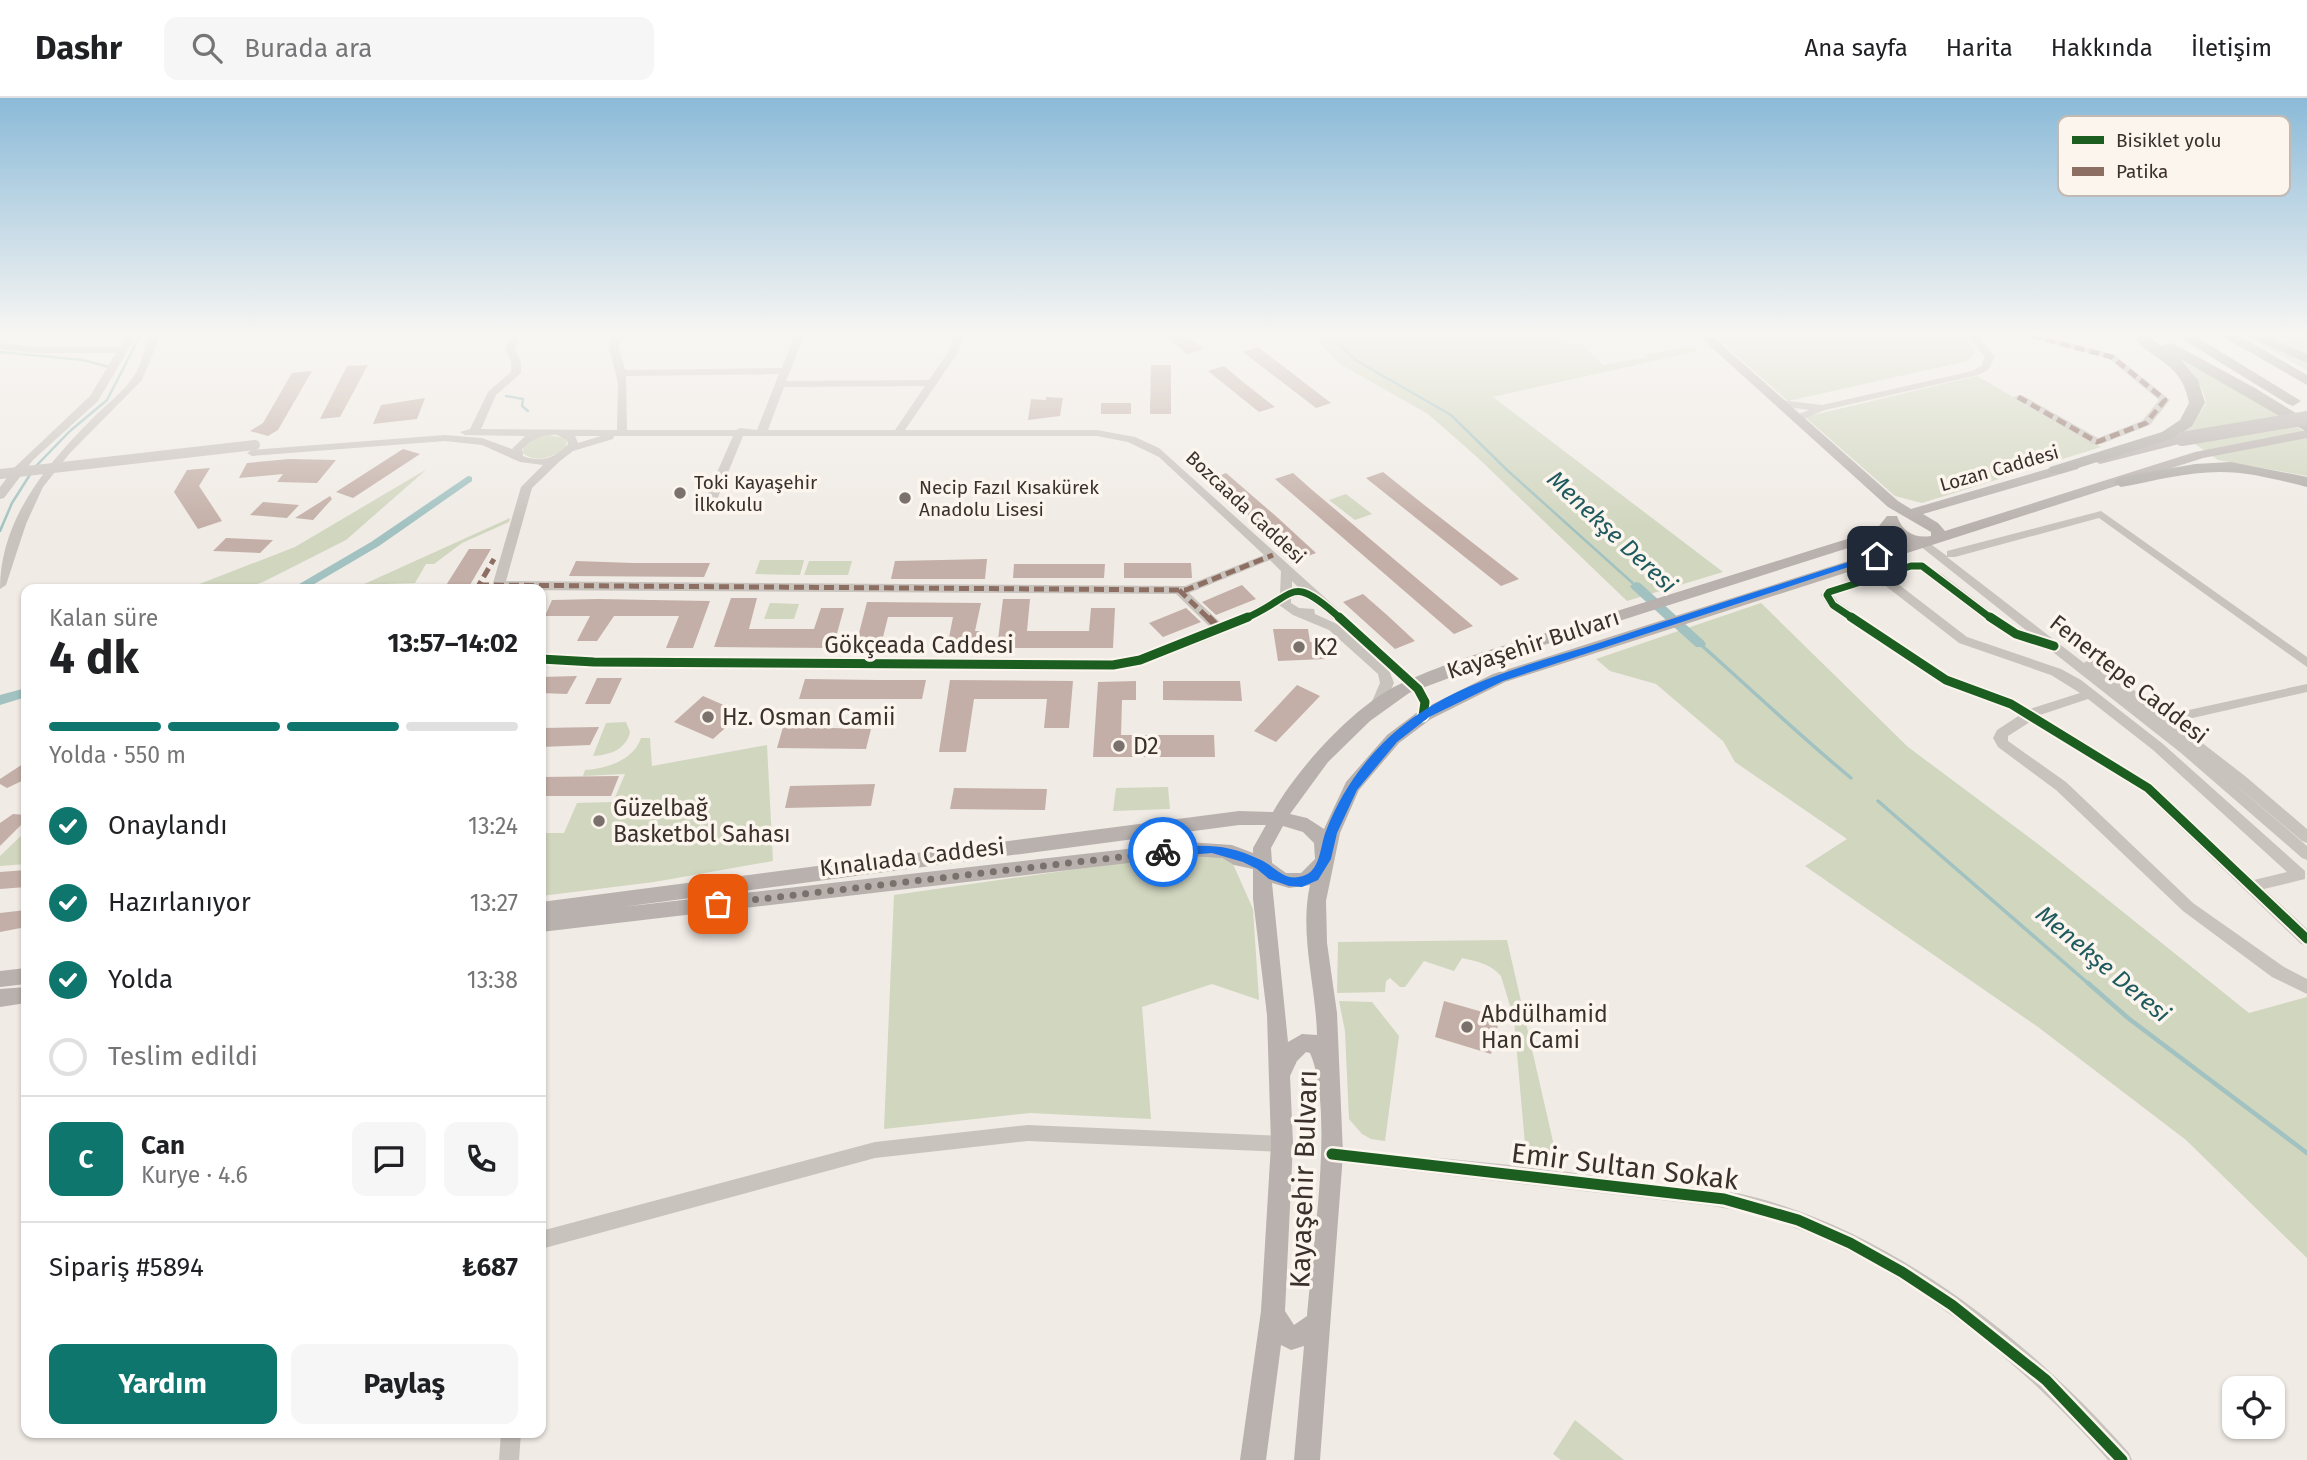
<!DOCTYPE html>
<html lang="tr">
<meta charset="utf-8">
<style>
body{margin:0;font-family:"Fira Sans",sans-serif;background:#f6f6f6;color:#202124;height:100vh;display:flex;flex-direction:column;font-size:26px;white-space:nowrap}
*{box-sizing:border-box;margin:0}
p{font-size:23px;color:#757577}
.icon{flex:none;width:38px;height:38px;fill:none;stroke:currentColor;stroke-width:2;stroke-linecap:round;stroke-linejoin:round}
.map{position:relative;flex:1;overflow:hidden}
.drawer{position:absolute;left:21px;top:486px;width:525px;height:854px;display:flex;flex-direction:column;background:#fff;border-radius:14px;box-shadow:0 2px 5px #0004}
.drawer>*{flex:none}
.controls{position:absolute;left:2222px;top:1278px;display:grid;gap:14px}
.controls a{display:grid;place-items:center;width:63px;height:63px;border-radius:14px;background:#fff;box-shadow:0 2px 5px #0004;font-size:35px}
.pin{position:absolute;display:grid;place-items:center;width:60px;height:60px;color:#fff;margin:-30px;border-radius:14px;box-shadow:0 4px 10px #0006}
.courier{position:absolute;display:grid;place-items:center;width:70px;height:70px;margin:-35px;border:5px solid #1a73e8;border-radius:50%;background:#fff;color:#222;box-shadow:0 2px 9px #0007}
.summary em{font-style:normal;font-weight:700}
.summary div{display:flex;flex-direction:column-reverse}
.summary{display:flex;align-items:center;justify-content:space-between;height:119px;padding:0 28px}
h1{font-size:46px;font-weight:700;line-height:52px}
.bar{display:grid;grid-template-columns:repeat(4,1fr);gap:10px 7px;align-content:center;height:84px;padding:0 28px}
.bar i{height:9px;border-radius:5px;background:#e0e0e0}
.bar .selected{background:#0f766e}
.bar p{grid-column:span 4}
.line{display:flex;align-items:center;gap:18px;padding:0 28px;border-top:2px solid #e0e0e0}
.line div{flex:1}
.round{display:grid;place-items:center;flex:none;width:74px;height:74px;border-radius:14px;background:#f6f6f6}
ol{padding:0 28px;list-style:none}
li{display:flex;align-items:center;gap:21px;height:77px}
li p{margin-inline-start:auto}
li .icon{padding:7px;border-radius:50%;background:#0f766e;color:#fff;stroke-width:4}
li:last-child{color:#757577}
li i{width:38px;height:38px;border:4px solid #e0e0e0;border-radius:50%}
.action{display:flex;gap:14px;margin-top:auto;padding:14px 28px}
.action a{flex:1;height:80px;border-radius:14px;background:#0f766e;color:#fff;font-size:28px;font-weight:700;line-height:80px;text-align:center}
.action a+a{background:#f6f6f6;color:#202124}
header{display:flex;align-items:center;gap:42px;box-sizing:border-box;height:98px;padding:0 35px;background:#fff;border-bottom:2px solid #e0e0e0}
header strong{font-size:33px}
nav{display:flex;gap:38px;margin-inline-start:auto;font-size:24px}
.search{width:490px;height:63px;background:#f6f6f6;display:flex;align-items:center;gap:18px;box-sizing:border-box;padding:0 24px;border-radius:14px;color:#757577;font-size:26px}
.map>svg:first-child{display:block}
.green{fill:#d1d6bf}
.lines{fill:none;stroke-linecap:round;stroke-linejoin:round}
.stream-far2{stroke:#a1c2c1;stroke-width:2.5}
.stream-far1{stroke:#a1c2c1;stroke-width:3.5}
.stream{stroke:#a1c2c1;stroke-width:4.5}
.canal{fill:#a1c2c1;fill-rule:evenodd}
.building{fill:#c3afa7}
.minor{fill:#c9c3be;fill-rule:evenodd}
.major{fill:#b8b1ad;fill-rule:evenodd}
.highway{fill:#afaaa4;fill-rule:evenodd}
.minor-bridge{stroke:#c9c3be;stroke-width:10}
.major-bridge{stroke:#b8b1ad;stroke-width:14}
.quiet-far1{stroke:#8d6e63;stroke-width:5;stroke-dasharray:10 5;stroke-linecap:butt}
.quiet{stroke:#8d6e63;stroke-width:7;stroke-dasharray:14 7;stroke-linecap:butt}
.cycleway-far2-casing{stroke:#fbf5ee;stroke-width:10}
.cycleway-far1-casing{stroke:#fbf5ee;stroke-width:13}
.cycleway-casing{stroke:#fbf5ee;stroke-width:16}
.cycleway-far2{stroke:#1b5e20;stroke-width:7}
.cycleway-far1{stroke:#1b5e20;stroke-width:9}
.cycleway{stroke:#1b5e20;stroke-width:11}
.route{fill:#1a73e8}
.done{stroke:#7a716c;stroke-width:7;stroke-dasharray:0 12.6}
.poi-dot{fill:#7a716c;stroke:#fbf5ee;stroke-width:2.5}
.labels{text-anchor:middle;stroke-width:7;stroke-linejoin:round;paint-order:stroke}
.far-street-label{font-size:19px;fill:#3b302b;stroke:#fbf5ee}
.far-poi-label{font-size:19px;fill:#3b302b;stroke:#fbf5ee;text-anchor:start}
.street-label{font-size:23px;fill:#3b302b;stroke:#fbf5ee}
.poi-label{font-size:23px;fill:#3b302b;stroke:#fbf5ee;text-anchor:start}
.water-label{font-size:24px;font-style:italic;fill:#1f5a5e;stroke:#fbf5ee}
.near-street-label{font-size:28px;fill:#3b302b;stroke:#fbf5ee}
.key{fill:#fbf5ee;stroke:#c1bab4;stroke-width:2}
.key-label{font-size:19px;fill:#3b302b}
</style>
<header>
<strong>Dashr</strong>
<div class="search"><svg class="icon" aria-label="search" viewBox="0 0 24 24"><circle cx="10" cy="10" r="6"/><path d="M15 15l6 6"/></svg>Burada ara</div>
<nav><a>Ana sayfa</a><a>Harita</a><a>Hakkında</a><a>İletişim</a></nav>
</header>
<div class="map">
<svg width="2307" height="1362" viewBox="0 0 2307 1362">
<rect width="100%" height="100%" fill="#f0ebe5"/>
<!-- green -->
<path class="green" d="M1312,238H1560L1571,248L1582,247L1603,267L1648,259L1645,256L1694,249L1698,253L1493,299L1723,474L1627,503L1477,359L1428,316L1340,266Z
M1715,238H1963L1976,254L1967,263L1788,303Z
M2245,238H2307V272Z
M2172,256L2271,310L2307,336V378L2218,362L2179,335L2193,325L2206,306C2203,283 2189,271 2172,256Z
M1977,278L2101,349L1922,405L1895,398L1805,319Z
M548,337L565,340L567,343L565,351C551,359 537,366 522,355L524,347L534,340Z
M427,371L346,442L263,484L240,492H184L295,449Z
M1346,396L1372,416L1355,422L1329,402Z
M510,420L509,424L462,445L434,466H426L415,485L385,486L381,492H351Z
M760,462H804L800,477L755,476Z
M809,463H852L848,477H804Z
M770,505L799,506L794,521H764Z
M1761,505L1908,649L2042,749L2249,915L2307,899V1160L2186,1042L2038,929L1805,768L1847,741L1735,664L1723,643L1656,586L1610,573L1596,561Z
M626,624L630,634C626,652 609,657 593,658L606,625Z
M641,640H650L652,668L767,647L773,763L654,784L541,798V735H564L577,705L613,704L625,676L583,678L585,672C606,671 634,662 641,640Z
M1168,689L1170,711L1113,713L1116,690Z
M26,733V766L0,768V758Z
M1216,757L1233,766L1253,811L1259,902L1212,886L1142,909L1151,1021L1030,1015L884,1031L894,797L1140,762Z
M1507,842L1557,1061L1526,1058L1514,921L1501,878C1491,866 1476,863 1462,860L1454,873L1424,863L1405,889H1400L1390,880L1386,883L1385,894L1337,895L1338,844Z
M1339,903L1372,904L1399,938L1385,1043L1371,1041L1362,1036L1349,1021L1345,933Z
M1575,1322L1624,1362H1561L1553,1356Z"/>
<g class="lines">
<!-- stream-far2 -->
<path class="stream-far2" d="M1331,238L1357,263L1451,317L1507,372L1636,488
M0,254L83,262L109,269
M506,298L523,301L522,308L528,313
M36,368L70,333L107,302L140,238
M0,433L12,405L31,375"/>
<!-- stream-far1 -->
<path class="stream-far1" d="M1700,546C1751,591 1799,637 1851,680
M1878,703L2090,887"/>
<!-- stream -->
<path class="stream" d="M2088,885L2128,920L2307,1055"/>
<!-- canal -->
<path class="canal" d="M468,378L472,379V383L379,448L304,492H289L371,444Z
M1636,484L1640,485L1704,543L1706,546L1704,549H1696L1632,491L1630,488Z
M26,590V599L0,607V597Z"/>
</g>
<!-- building -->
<path class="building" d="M1165,238H1187L1203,251L1187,256Z
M1258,249L1292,275L1331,305L1316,310L1243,254Z
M368,267L340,319L320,321L347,268Z
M1151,267H1171V316H1150Z
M1224,268L1243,284L1275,309L1259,314L1208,273Z
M312,273L278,332L268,338L250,333L263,325L292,275Z
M1046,299L1063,300L1060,318L1028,322L1031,301L1046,302Z
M425,300L417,321L373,326L381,307Z
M1101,305H1131V316H1101Z
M403,351L420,356L353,400L336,394Z
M289,361L336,362L317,385L277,384L283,376L239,380L247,365Z
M210,370L199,388L222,423L198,431L174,394L187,372Z
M1383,374L1423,406L1519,481L1501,488L1366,380Z
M1226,375L1278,420L1316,455L1297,462L1209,382Z
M1293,375L1311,391L1473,528L1454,536L1275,381Z
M330,398L332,401L313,422L295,420Z
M263,404L299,407L287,420L250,417Z
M226,440L249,441L273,442L260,455L213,453Z
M469,451H491L467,492H443Z
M987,461L985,481H891L895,463Z
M576,463L633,465H710L704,479L569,478Z
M1124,465H1191L1192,480H1124Z
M1014,466H1105L1104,480H1013Z
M1242,487L1256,501L1216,517L1202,504Z
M1363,496L1387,517L1415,543L1395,551L1343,504Z
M731,500H757L749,531H814L821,510H844L833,550L714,549Z
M598,501L652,502L710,503L693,550H666L679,518H614L597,543H577L590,518H545L552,502Z
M1003,501H1030L1027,533H1089L1091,510H1115L1113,550H997Z
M867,504L981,505L975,533H980L977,550H947L953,519H888L882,543H857Z
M1186,510L1201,524L1163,539L1149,525Z
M1273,531H1308L1310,544H1322L1325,561L1278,563Z
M577,578L567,596L541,595V579Z
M597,580H622L610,606H585Z
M805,581L879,582H926L922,601H799Z
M950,582L1073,583L1069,630H1044L1047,601H974L966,654H939Z
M1136,583V602H1122L1121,637H1214L1215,659H1093L1098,584Z
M1163,583H1240L1242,603L1163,602Z
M1297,587L1320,598L1276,644L1254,633Z
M703,598L742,615L713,641L674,624Z
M599,629L590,647L541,649V630Z
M783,629L831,630L871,631L866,651L777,650Z
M26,664V681L7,690L0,686V681Z
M619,678L611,698H541V679Z
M875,686L871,708L785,710L790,688Z
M954,690L1047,691L1045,712L950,711Z
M13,716L26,717V722L0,748V725Z
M26,772V789L0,791V774Z
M26,812V829L0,834V815Z
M1444,903L1500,919L1491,956L1435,939Z"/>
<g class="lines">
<!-- minor -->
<path class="minor" d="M126,238H136L98,303L33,362L4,400L0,401V389L15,369L90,298L116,255H33L0,251V245L33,249H120Z
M150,238H160L142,282L70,355L43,389L26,426L6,487L0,491C0,422 46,367 92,321C105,307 124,294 134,278C141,267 145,251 150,238Z
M511,238H521L515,251L521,264V275L496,297L481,331L617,332L618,285L609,250L612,238H622L619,250L625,272L782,270L794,238H804L786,283L929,282L949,253L953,238H963L959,253L905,332H1097L1135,339L1159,350L1423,588C1430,600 1434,608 1428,621H1418C1416,615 1419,610 1418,604C1416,591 1398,580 1389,572L1394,585L1382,611L1377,613L1372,611L1370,608L1380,585L1378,576L1329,532L1293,517L1279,507C1232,535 1167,561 1113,571L594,568L541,565V557L594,560L1113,563L1138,558L1211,530L1176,496L491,492L521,389L543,367L520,364L482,347L445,343L252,358L247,355L252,352L445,337L482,340L512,351L525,338L465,337L460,334L470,331L488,294L511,274V264L505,251ZM779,276L757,332L740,330L736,332H627L626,278ZM925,288L895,332H768L784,289ZM557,337L567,342L568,346C556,360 540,365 523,358L522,351C532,341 543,336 557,337ZM575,338H601L578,345ZM614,338H733L704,404L710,407L716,404L743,338H1097L1128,344L1159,359L1264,457L1185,488L506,483L532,390L560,363L573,353L613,341ZM1270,462L1281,473L1280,496L1247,515L1222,526L1189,495ZM1292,483L1299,490H1292ZM1303,497L1309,499L1371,556L1337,526L1315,516L1314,511L1299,510L1291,505V500Z
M1968,238H1978L1995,259L1988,272L1978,277L1825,312L1798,323L1794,322V318L1809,312L1781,308L1776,305L1781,302L1822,307L1972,273L1981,268L1985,259Z
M2027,238H2044L2115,257L2170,302L2150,327L2101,346H2093L2013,299L2022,297L2098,340L2142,323L2159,302L2109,261Z
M2101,413L2307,559V569L2099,420L1955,459H1947L2084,565L2090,561L2095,562L2166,617L2307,586V594L2175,624L2245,678L2307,731V745L2302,743L2226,679L2307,748V762L2302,760L2181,655L2049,551C1997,538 1962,501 1919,472H1912L1889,479L1967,539L2061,571L2081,582L2163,646L2305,773V781L2264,791L2307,831V847L2301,846L2143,694L2030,624L2008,638V643L2066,684L2193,805L2284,869L2307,881V896L2272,879L2183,813L2056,692L1998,649L1993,640L1997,632L2020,617L2006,609L1941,585L1829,510L1821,497L1825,491L1907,465L1922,464L1943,477L2004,524L2032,537L1915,444L1921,440L1925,442L1947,458V453ZM1878,482L1959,545L2051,577L2080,595L2030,611L2016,603L1951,579L1838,504L1833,497ZM2088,601L2153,652L2287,774L2254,782L2153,686L2040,617Z
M1028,1027L1282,1038L1288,1040L1291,1046L1288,1052L1282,1054L1028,1043L875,1060L541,1151V1133L875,1044Z
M1332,1048C1384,1057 1437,1059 1490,1065C1543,1070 1595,1078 1648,1085C1678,1089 1708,1089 1737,1095C1887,1128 2030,1242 2129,1355L2132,1362H2108C2012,1252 1861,1130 1712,1108L1332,1064L1326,1062L1323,1056L1326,1050Z
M501,1335H521L519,1362H499Z"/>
<!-- major -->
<path class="major" d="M1699,238H1712L1898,403L1911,411L2068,365L2073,364L2080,368L2078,371L1923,416L1938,425L1945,433L2195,354L2307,332V340L2203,360L1505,584L1431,621L1399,645L1359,692L1340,735L1326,803L1327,845L1337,915L1343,1056L1320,1362H1294L1304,1248L1291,1252L1281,1247L1266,1362H1240L1261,1213L1271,1046L1267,917L1253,801V771L1234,767L1222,760L1188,758L541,834V804L1239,713L1273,714C1297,671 1354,608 1398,587C1449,562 1515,545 1569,528C1665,498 1761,468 1857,438L1879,428L1887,418H1897C1902,433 1914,441 1931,438V434L1888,409ZM1890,433L1898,441L1908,444L1493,576L1419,613L1387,637L1346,684L1324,731L1307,720L1290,716L1328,664L1370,623L1409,595L1500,561L1867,444ZM1239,727H1266L1253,750V755L1232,747L1188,744L622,809ZM1283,728L1303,734L1314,745L1315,761L1301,775H1286L1272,765L1271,750ZM1272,785L1289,790L1310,787C1299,836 1316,888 1317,937L1302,936L1288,944ZM1306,954L1310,955C1335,1011 1312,1153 1307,1218L1294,1227L1285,1213L1293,1046L1290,978L1297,963Z
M2182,337L2189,341L2187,344L2100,366L2093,362L2095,359Z
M26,870V886L0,889V873Z
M26,889V905L0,909V891Z"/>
<!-- highway -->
<path class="highway" d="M2131,238H2148L2162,248L2169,245L2174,246L2255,290L2307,322V334L2179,260L2198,282L2205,305L2192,328L2174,340L2062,375H2050L2048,372L2050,369L2162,334L2180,322L2189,305C2182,265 2155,264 2131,238Z
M2177,238H2195L2301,303L2293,308L2288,306Z
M2222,238H2240L2307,277V287Z
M2247,238H2267L2307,256V265Z
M2231,364L2307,379V389C2278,382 2250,374 2220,374C2186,374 2154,383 2121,389L2113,384L2121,379L2195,366Z"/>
<!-- minor-bridge -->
<path class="minor-bridge" d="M0,376L255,347"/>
<!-- major-bridge -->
<path class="major-bridge" d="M2182,341L2307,320"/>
<!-- quiet-far1 -->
<path class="quiet-far1" d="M2018,299L2097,344L2146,325L2165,302L2112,259L2032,238
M479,487L1186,492L1273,457
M476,492L494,461
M1179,492L1209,521"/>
<!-- quiet -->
<path class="quiet" d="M1208,519L1220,531"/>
<!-- cycleway-far2 casing -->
<g class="cycleway-far2-casing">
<path id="cycleway-far2" d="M1244,521C1298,498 1288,473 1341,521
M1854,521L1833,507L1827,497L1829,494L1911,468H1922L1992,521"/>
</g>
<!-- cycleway-far1 casing -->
<g class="cycleway-far1-casing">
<path id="cycleway-far1" d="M1339,519L1418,591L1425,604L1423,618
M1851,519L1946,582L2011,606L2148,690L2307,841
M1990,519L2016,536L2054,548
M541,561L594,564L1113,567L1140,562L1248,519"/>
</g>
<!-- cycleway casing -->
<g class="cycleway-casing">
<path id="cycleway" d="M1332,1056L1724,1101L1798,1122L1850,1145L1902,1174L1952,1207L2046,1282L2122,1362"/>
</g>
<!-- cycleway-far2 -->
<use href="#cycleway-far2" class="cycleway-far2"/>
<!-- cycleway-far1 -->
<use href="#cycleway-far1" class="cycleway-far1"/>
<!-- cycleway -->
<use href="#cycleway" class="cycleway"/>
</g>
<!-- sky -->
<linearGradient id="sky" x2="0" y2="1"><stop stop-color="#8bbad8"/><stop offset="0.55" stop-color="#f8f6f3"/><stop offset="1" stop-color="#f8f6f3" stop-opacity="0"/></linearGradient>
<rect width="2307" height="429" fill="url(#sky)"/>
<!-- route -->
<path class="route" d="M1874,456L1882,458L1503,583L1429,619L1397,644L1357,692L1337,735L1331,761L1318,782L1302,789L1289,788L1269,781L1257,771L1243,764L1212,755L1163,759L1157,754L1163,750C1203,747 1223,744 1261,762C1276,769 1284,784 1303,778C1321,773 1320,747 1326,733C1344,686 1377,643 1420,615C1472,580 1542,563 1602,544C1692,514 1783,485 1874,456Z"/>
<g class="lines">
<!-- done -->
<path class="done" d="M718,806L1163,754"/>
</g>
<!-- markers -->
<g class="poi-dot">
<circle cx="680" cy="395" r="7"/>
<circle cx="905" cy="400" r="7"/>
<circle cx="1299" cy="549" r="7"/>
<circle cx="708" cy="619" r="7"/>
<circle cx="1119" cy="648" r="7"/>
<circle cx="599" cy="723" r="7"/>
<circle cx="1467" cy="929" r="7"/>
</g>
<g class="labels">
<!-- far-street labels -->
<g class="far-street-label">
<text transform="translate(1999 370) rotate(-16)" y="7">Lozan Caddesi</text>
<text transform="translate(1246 409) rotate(43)" y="7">Bozcaada Caddesi</text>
</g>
<!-- far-poi labels -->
<g class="far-poi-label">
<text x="694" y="391">Toki Kayaşehir<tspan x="694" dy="22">İlkokulu</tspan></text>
<text x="919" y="396">Necip Fazıl Kısakürek<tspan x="919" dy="22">Anadolu Lisesi</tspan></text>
</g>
<!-- street labels -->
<g class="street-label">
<text transform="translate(1533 546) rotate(-18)" y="8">Kayaşehir Bulvarı</text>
<text x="919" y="555">Gökçeada Caddesi</text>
<text transform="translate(2129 581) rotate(38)" y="8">Fenertepe Caddesi</text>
<text transform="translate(912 759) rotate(-7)" y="8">Kınalıada Caddesi</text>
</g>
<!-- poi labels -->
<g class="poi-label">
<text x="1313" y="557">K2</text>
<text x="722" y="627">Hz. Osman Camii</text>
<text x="1133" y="656">D2</text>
<text x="613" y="718">Güzelbağ<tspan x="613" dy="26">Basketbol Sahası</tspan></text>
<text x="1481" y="924">Abdülhamid<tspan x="1481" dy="26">Han Cami</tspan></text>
</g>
<!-- water labels -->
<g class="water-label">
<text transform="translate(1612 434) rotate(43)" y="8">Menekşe Deresi</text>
<text transform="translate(2103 866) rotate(40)" y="8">Menekşe Deresi</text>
</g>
<!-- near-street labels -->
<g class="near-street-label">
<text transform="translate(1625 1068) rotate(7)" y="10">Emir Sultan Sokak</text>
<text transform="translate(1303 1081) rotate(-88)" y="10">Kayaşehir Bulvarı</text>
</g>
</g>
<!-- legend -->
<rect x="2058" y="18" width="232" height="80" rx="10" class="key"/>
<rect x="2072" y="38" width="32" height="8" fill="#1b5e20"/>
<rect x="2072" y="69" width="32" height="9" fill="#8d6e63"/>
<g class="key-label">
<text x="2116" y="49">Bisiklet yolu</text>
<text x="2116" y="80">Patika</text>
</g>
</svg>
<div class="controls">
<a><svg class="icon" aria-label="locate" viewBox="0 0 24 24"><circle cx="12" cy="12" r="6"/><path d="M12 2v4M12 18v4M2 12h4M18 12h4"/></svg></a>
</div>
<div class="pin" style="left:718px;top:806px;background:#ea580c"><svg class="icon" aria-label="bag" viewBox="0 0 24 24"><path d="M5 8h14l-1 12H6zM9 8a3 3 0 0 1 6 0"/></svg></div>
<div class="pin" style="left:1877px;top:458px;background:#1f2937"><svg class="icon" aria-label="home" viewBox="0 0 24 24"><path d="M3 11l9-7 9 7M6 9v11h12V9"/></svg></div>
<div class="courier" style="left:1163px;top:754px"><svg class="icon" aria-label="bike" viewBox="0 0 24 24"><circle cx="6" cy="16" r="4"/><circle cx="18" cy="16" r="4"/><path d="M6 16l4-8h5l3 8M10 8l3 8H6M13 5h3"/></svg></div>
<section class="drawer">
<div class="summary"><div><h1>4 dk</h1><p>Kalan süre</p></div><em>13:57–14:02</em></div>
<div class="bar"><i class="selected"></i><i class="selected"></i><i class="selected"></i><i></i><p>Yolda · 550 m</p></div>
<ol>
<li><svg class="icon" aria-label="check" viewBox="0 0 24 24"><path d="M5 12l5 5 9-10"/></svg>Onaylandı<p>13:24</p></li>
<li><svg class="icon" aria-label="check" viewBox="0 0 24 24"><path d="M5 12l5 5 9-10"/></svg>Hazırlanıyor<p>13:27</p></li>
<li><svg class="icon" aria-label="check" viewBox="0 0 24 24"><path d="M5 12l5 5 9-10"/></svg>Yolda<p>13:38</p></li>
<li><i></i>Teslim edildi</li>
</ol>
<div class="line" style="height:126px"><b class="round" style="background:#0f766e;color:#fff">C</b><div><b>Can</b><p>Kurye · 4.6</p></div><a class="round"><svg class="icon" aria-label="chat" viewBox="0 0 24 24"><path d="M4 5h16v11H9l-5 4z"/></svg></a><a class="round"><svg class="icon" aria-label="phone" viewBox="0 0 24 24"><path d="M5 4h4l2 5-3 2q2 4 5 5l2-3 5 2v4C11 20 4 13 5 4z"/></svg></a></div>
<div class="line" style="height:91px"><div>Sipariş #5894</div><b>₺687</b></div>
<div class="action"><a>Yardım</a><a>Paylaş</a></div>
</section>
</div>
